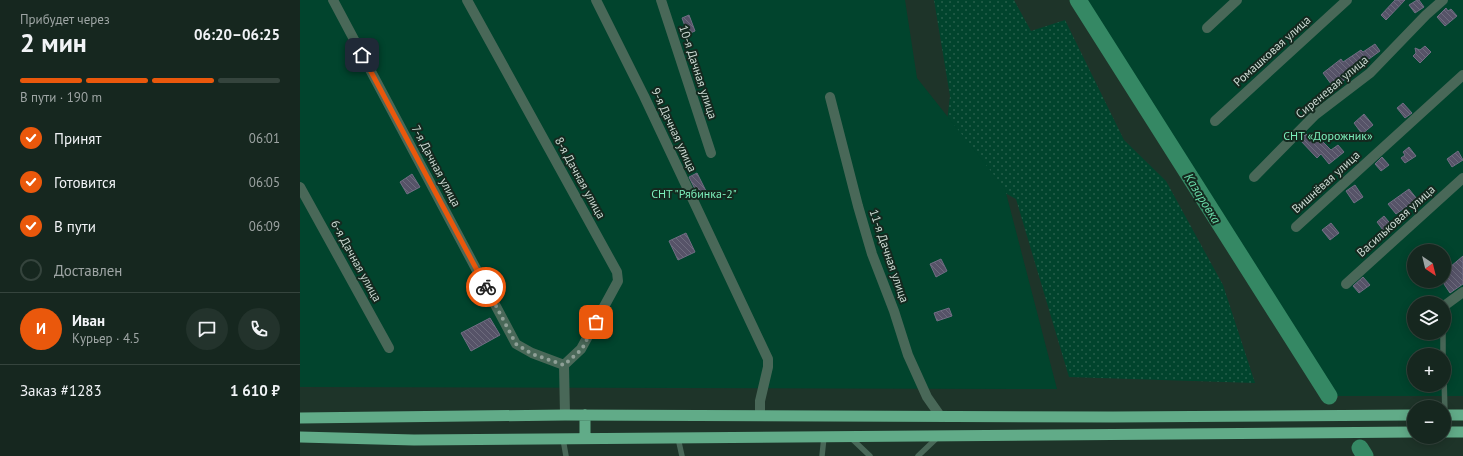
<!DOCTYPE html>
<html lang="ru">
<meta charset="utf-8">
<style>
body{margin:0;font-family:"PT Sans",sans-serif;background:#23332c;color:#f1f3f6;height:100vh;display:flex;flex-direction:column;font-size:15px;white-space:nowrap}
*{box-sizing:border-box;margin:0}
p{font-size:13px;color:#9ea5a4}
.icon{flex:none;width:22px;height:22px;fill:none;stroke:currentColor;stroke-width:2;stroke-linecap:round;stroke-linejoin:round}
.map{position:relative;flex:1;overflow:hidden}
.drawer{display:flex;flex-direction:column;background:#16271f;width:300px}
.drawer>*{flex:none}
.needle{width:26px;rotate:145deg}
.controls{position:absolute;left:1107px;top:244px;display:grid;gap:8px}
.controls a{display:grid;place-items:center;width:44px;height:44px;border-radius:50%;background:#16271f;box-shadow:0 2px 10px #0003,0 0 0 1px #35443d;font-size:20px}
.pin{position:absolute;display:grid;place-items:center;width:34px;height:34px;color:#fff;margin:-17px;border-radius:8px;box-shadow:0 2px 6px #0006}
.courier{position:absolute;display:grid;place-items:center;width:40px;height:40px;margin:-20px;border:3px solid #ea580c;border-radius:50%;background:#fff;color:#222;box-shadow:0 1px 5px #0007}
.headline em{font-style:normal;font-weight:700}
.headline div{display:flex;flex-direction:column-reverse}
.headline{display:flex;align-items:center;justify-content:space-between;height:68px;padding:0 20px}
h1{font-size:26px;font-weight:700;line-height:30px}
.bar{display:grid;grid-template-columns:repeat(4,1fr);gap:6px 4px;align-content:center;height:48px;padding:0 20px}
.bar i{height:5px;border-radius:3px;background:#35443d}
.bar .active{background:#ea580c}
.bar p{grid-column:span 4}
.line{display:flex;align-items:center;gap:10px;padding:0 20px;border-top:1px solid #35443d}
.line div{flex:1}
.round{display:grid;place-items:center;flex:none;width:42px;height:42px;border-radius:21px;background:#23332c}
ol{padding:0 20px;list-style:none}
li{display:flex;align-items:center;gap:12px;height:44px}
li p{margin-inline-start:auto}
li .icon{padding:4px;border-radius:50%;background:#ea580c;color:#fff;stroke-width:4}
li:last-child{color:#9ea5a4}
li i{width:22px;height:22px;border:2px solid #35443d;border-radius:50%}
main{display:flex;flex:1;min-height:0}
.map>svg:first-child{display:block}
.grass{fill:url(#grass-dots)}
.green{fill:#01442d;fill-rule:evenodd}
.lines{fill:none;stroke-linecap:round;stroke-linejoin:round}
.river{stroke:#358864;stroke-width:17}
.building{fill:url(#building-back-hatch);stroke:#716e84}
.service{stroke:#496858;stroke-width:5.5}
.minor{stroke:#496858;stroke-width:10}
.trunk{stroke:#61ab88;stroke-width:11}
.done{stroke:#8e9f96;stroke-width:4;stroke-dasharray:0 7.2}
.route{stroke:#ea580c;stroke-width:5}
.labels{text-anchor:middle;stroke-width:4;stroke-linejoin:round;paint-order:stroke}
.street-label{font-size:12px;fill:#cbd8d1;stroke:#14291f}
.park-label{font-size:12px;fill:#7defbb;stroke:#14291f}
.water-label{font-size:13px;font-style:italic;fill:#69dba8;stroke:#14291f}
</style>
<main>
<section class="drawer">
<div class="headline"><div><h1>2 мин</h1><p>Прибудет через</p></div><em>06:20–06:25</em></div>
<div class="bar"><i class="active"></i><i class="active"></i><i class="active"></i><i></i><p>В пути · 190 m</p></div>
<ol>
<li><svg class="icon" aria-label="check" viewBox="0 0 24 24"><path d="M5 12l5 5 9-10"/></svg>Принят<p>06:01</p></li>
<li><svg class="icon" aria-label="check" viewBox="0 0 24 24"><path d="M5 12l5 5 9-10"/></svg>Готовится<p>06:05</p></li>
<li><svg class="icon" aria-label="check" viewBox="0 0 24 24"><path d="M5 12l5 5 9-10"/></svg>В пути<p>06:09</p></li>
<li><i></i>Доставлен</li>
</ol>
<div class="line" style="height:72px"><b class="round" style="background:#ea580c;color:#fff">И</b><div><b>Иван</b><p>Курьер · 4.5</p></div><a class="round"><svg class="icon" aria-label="chat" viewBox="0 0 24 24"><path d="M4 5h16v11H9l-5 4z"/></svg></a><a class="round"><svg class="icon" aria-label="phone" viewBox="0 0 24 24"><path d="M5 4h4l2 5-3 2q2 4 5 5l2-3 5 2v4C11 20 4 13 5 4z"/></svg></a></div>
<div class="line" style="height:52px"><div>Заказ #1283</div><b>1 610 ₽</b></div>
</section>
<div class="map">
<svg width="1163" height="456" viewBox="0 0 1163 456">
<defs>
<pattern id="grass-dots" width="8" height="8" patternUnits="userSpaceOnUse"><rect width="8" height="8" fill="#01442d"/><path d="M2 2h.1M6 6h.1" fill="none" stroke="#255e4a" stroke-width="1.8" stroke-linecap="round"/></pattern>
<pattern id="building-back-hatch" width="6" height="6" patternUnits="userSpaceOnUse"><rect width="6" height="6" fill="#565368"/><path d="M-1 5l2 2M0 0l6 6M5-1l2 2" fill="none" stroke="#6d6b7d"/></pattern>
</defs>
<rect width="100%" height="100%" fill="#1e3429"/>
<!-- grass -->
<path class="grass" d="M634,0H714L731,31L765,20L824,140L866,181L923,285L955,383L769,377L716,199L681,180L646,130L650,96Z"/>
<!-- green -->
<path class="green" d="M0,0H605L617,78L705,189L757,389L0,387Z
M781,0H1163V396H1034ZM1114,251H1144V281H1114ZM1114,303H1144V333H1114ZM1114,355H1144V385H1114Z"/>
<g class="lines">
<!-- river -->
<path class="river" d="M778,0L1029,396
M1060,448L1065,456"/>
</g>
<!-- building -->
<path class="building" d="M1095,0H1105L1086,20L1081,15Z
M1117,0H1119L1124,7L1115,13L1109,5Z
M1146,8L1148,11L1151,9L1157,16L1145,26L1137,17Z
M389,15L395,31L388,34L382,18Z
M1075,44L1080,51L1051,72L1052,74L1034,88L1023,73L1041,59L1043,62L1061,50L1063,52Z
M1125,46L1131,52L1120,63L1113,56L1116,53L1115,48L1120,50Z
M1103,103L1112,113L1105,118L1097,108Z
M1064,114L1073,125L1062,134L1054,123Z
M1006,134L1012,140L1017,136L1031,150L1038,145L1044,152L1029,164L1021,154L1017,158L1000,140Z
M1109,147L1116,156L1105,163L1101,158L1105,155L1103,152Z
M1158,151L1163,160L1152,167L1147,159Z
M1082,157L1089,165L1081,171L1075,164Z
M397,173L407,193L399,197L389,177Z
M112,174L120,187L107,194L100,182Z
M1055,185L1063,197L1054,203L1046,191Z
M1109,189L1117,199L1096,214L1088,204Z
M1084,216L1093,227L1086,234L1077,222Z
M1031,223L1039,233L1030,240L1022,230Z
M386,233L395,252L378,260L369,241Z
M1163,256V284L1150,293L1144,284V259L1150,267Z
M641,259L647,271L636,277L630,264Z
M1063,277L1070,285L1059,293L1053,286Z
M649,308L652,316L637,321L634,313Z
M190,318L200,335L171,351L161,333Z"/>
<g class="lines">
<!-- service -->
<path class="service" d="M1143,333V355
M1144,376L1145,415
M378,438L382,456
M551,438L570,456
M263,439L266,456
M522,456L524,437
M618,456L638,437"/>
<!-- minor -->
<path class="minor" d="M33,0L216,344L232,353L264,365
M167,0L317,272L318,281L281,349L264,365
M296,0L344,96L468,359V367L460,401V415
M361,0L411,153
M907,28L937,0
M530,97L558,206L572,254L594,311L608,355L627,397L641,417
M915,121L1047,0
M954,177L1015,115L1070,73L1126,15L1143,0
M0,187L89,348
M996,227L1163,75
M1046,284L1163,178
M1144,306L1163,292
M264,365L265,415"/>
<!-- trunk -->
<path class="trunk" d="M285,415V438
M1144,415H1163
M0,418L265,415L813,417L1114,415
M1144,432H1163
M0,437L114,440L1114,432"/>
</g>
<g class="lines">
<!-- done -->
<path class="done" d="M186,287L216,344L232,354L264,365L282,349L296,322"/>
<!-- route -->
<path class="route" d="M62,55L186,287"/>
</g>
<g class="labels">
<!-- street labels -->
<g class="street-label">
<text transform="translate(972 51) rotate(-42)" y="4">Ромашковая улица</text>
<text transform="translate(398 72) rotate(72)" y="4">10-я Дачная улица</text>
<text transform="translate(1032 87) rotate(-40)" y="4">Сиреневая улица</text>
<text transform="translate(374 130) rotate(65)" y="4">9-я Дачная улица</text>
<text transform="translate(136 166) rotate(62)" y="4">7-я Дачная улица</text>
<text transform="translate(280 178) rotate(61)" y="4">8-я Дачная улица</text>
<text transform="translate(1026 182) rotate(-42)" y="4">Вишнёвая улица</text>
<text transform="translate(1096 221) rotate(-42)" y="4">Васильковая улица</text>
<text transform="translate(589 256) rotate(71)" y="4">11-я Дачная улица</text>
<text transform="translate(56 261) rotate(61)" y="4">6-я Дачная улица</text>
</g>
<!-- park labels -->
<g class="park-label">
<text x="1028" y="140">СНТ «Дорожник»</text>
<text x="394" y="198">СНТ "Рябинка-2"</text>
</g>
<!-- water labels -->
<g class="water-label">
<text transform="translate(903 198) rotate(58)" y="5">Казаровка</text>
</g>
</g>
</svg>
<div class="controls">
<a><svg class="needle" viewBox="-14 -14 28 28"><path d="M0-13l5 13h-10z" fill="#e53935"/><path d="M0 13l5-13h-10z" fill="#9ea5a4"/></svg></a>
<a><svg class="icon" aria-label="layers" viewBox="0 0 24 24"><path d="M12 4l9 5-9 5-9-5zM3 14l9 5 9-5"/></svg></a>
<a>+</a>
<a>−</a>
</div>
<div class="pin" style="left:296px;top:322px;background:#ea580c"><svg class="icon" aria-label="bag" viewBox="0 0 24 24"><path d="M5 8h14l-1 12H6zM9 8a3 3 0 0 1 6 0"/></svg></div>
<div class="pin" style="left:62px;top:55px;background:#1f2937"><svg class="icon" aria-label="home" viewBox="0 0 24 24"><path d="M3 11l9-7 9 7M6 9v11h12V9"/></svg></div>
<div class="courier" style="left:186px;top:287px"><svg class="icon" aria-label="bike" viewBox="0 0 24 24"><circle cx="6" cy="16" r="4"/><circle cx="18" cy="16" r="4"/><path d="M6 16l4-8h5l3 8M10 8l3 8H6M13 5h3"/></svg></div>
</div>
</main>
